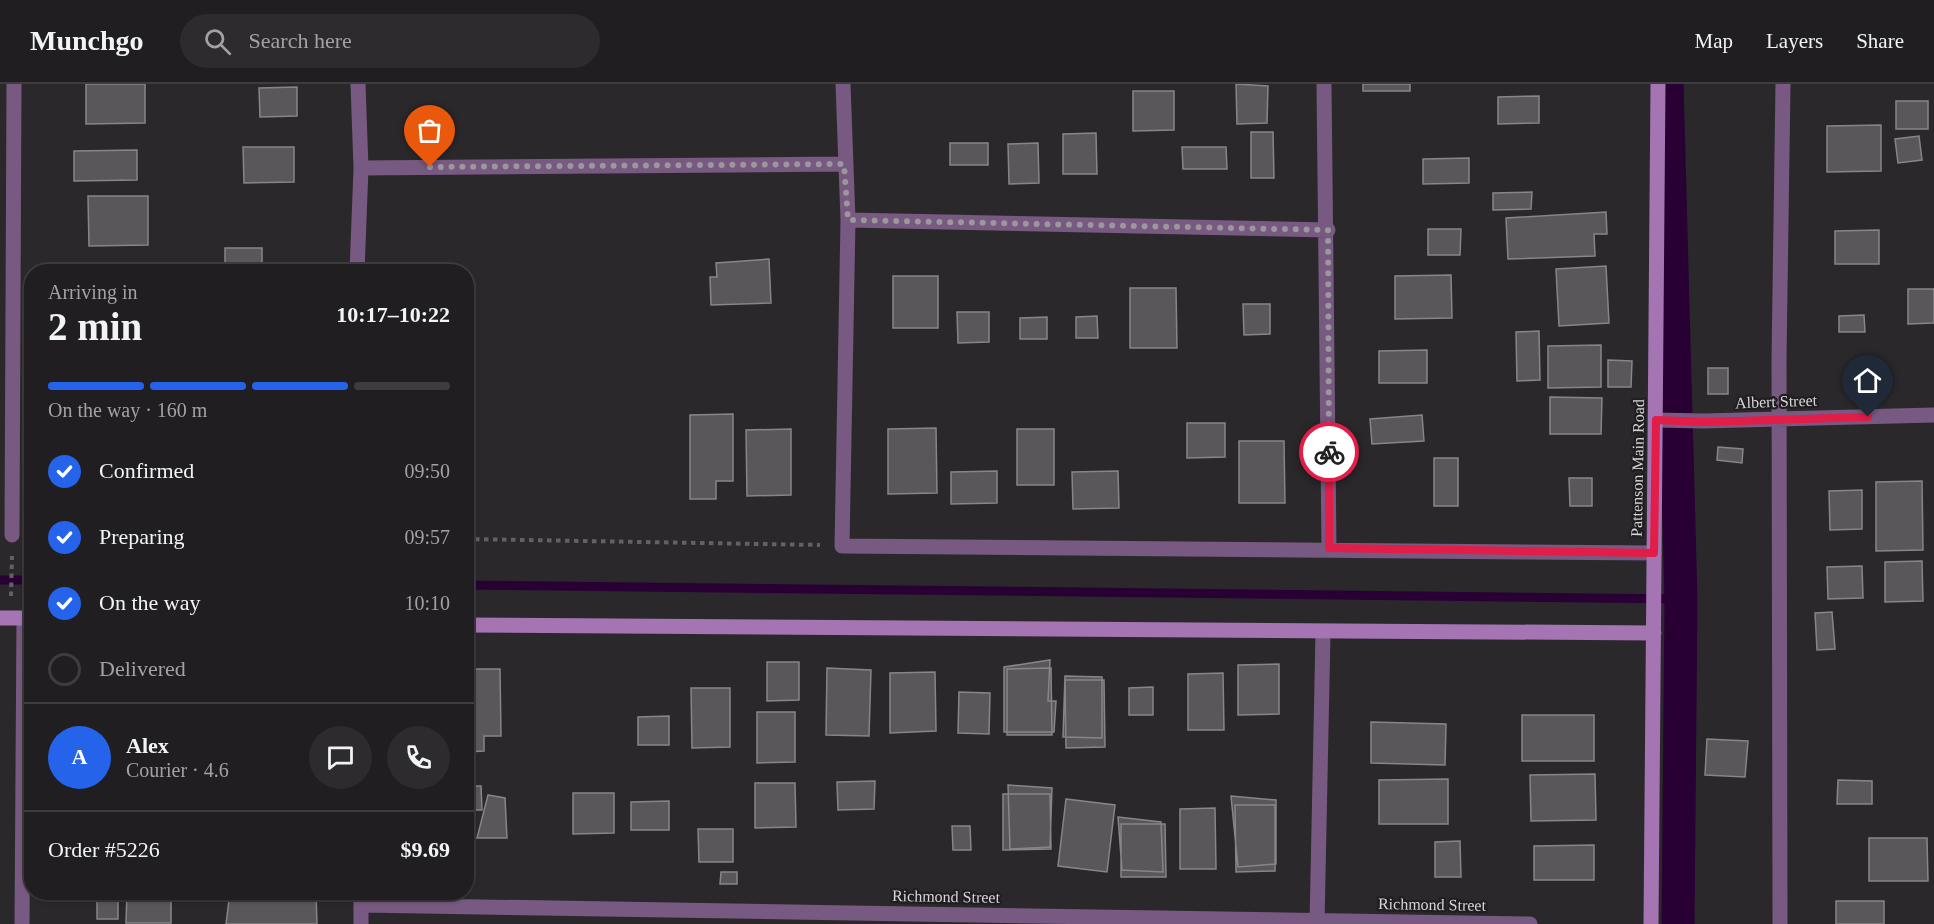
<!DOCTYPE html>
<meta charset="utf-8">
<style>
body{margin:0;font-family:"Times New Roman",serif;background:#2d2b2d;color:#f1f3f6;height:100vh;display:flex;flex-direction:column;font-size:22px;white-space:nowrap}
*{box-sizing:border-box;margin:0}
p{font-size:20px;color:#a2a2a5}
.icon{flex:none;width:33px;height:33px;fill:none;stroke:currentColor;stroke-width:2;stroke-linecap:round;stroke-linejoin:round}
.map{position:relative;flex:1;overflow:hidden}
.side{position:absolute;left:24px;top:180px;width:450px;height:636px;display:flex;flex-direction:column;background:#201e20;border-radius:24px;box-shadow:0 2px 4px #0004,0 0 0 2px #3d3c3e}
.side>*{flex:none}
.pin{position:absolute;display:grid;place-items:center;width:51px;height:51px;color:#fff;margin:-62px -26px;border-radius:50% 50% 50% 0;rotate:-45deg;box-shadow:0 0 6px #0007}
.pin .icon{rotate:45deg}
.courier{position:absolute;display:grid;place-items:center;width:60px;height:60px;margin:-30px;border:4px solid #e11d48;border-radius:50%;background:#fff;color:#222;box-shadow:0 2px 8px #0007}
.head em{font-style:normal;font-weight:700}
.head div{display:flex;flex-direction:column-reverse}
.head{display:flex;align-items:center;justify-content:space-between;height:102px;padding:0 24px}
h1{font-size:39px;font-weight:700;line-height:45px}
.bar{display:grid;grid-template-columns:repeat(4,1fr);gap:9px 6px;align-content:center;height:72px;padding:0 24px}
.bar i{height:8px;border-radius:4px;background:#3d3c3e}
.bar .selected{background:#2563eb}
.bar p{grid-column:span 4}
.line{display:flex;align-items:center;gap:15px;padding:0 24px;border-top:2px solid #3d3c3e}
.line div{flex:1}
.round{display:grid;place-items:center;flex:none;width:63px;height:63px;border-radius:32px;background:#2d2b2d}
ol{padding:0 24px;list-style:none}
li{display:flex;align-items:center;gap:18px;height:66px}
li p{margin-inline-start:auto}
li .icon{padding:6px;border-radius:50%;background:#2563eb;color:#fff;stroke-width:4}
li:last-child{color:#a2a2a5}
li i{width:33px;height:33px;border:3px solid #3d3c3e;border-radius:50%}
header{display:flex;align-items:center;gap:36px;box-sizing:border-box;height:84px;padding:0 30px;background:#201e20;border-bottom:2px solid #3d3c3e}
header strong{font-size:28px}
nav{display:flex;gap:33px;margin-inline-start:auto;font-size:21px}
.search{width:420px;height:54px;background:#2d2b2d;display:flex;align-items:center;gap:15px;box-sizing:border-box;padding:0 21px;border-radius:33px;color:#a2a2a5;font-size:22px}
.map>svg:first-child{display:block}
.lines{fill:none;stroke-linecap:round;stroke-linejoin:round}
.stream{stroke:#280033;stroke-width:9}
.canal{stroke:#280033;stroke-width:33}
.building{fill:#59575a;stroke:#888589;stroke-width:1.5}
.path{stroke:#626163;stroke-width:4;stroke-dasharray:4.5 4.5;stroke-linecap:butt}
.street{stroke:#785981;stroke-width:15}
.secondary{stroke:#a474b3;stroke-width:15}
.done{stroke:#9a989b;stroke-width:6;stroke-dasharray:0 10.8}
.route{stroke:#e11d48;stroke-width:8}
.labels{text-anchor:middle;stroke-width:4.5;stroke-linejoin:round;paint-order:stroke}
.street-label{font-size:16px;fill:#d6d5d7;stroke:#201e21}
</style>
<header>
<strong>Munchgo</strong>
<div class="search"><svg class="icon" aria-label="search" viewBox="0 0 24 24"><circle cx="10" cy="10" r="6"/><path d="M15 15l6 6"/></svg>Search here</div>
<nav><a>Map</a><a>Layers</a><a>Share</a></nav>
</header>
<div class="map">
<svg width="1934" height="840" viewBox="0 0 1934 840">
<rect width="100%" height="100%" fill="#2a282b"/>
<g class="lines">
<!-- stream -->
<path class="stream" d="M0,496H32
M466,501L1681,515"/>
<!-- canal -->
<path class="canal" d="M1667,0L1681,515L1678,840"/>
</g>
<!-- building -->
<path class="building" d="M86,0H145V39L86,40Z
M1236,0L1268,2L1267,39L1237,40Z
M1363,0H1410V7H1363Z
M297,3V32L260,33L259,4Z
M1133,7H1174V46L1133,47Z
M1539,12V39L1498,40V13Z
M1896,17H1928V45H1896Z
M1881,41V87L1827,88V42Z
M1251,48H1273L1274,94H1251Z
M1096,49L1097,90H1063V50Z
M1919,52L1922,76L1898,79L1895,55Z
M950,59H988V81H950Z
M1038,59L1039,99L1009,100L1008,60Z
M243,63H294V98L244,99Z
M1182,63H1226L1227,85H1183Z
M137,66V96L74,97V67Z
M1469,74V99L1423,100V75Z
M1532,108L1531,125L1493,126V109Z
M88,112H148V161L89,162Z
M1606,128L1607,150H1594L1595,172L1508,175L1506,134Z
M1428,145H1461L1460,171H1428Z
M1879,146V180H1835V147Z
M225,164H262V188H225Z
M769,175L771,219L711,221L710,193H717L716,179Z
M111,179H148V188H112Z
M1606,182L1609,239L1559,242L1556,185Z
M1451,191L1452,234L1395,235V192Z
M893,192H938V244H893Z
M1130,204H1176L1177,264H1130Z
M1908,205H1934V239L1908,240Z
M1243,220H1270V250L1244,251Z
M957,228H989V258L958,259Z
M1864,231L1865,248H1839V232Z
M1097,232L1098,254H1076V233Z
M1047,233V255H1020V234Z
M1539,247L1540,296L1517,297L1516,248Z
M1601,261V303L1548,304V262Z
M1427,266V299H1379V267Z
M1608,276L1632,277L1631,303H1608Z
M1708,284H1728V310H1708Z
M1550,313L1602,314L1601,350H1550Z
M733,330V397H716V415H690V331Z
M1422,331L1424,357L1372,360L1370,335Z
M1187,339H1225V373L1187,374Z
M936,344L937,409L888,410V345Z
M791,345V411L747,412L746,346Z
M1017,345H1054V401H1017Z
M1239,357H1284L1285,419H1239Z
M1718,363L1743,365L1742,379L1717,376Z
M1434,374H1458V422H1434Z
M997,387V419L951,420V388Z
M1118,387L1119,424L1073,425L1072,388Z
M1569,394H1592V422H1570Z
M1922,397L1923,466L1876,467V398Z
M1862,406V445L1830,446L1829,407Z
M1922,477L1923,517L1885,518V478Z
M1862,482L1863,514L1828,515L1827,483Z
M1832,528L1835,565L1817,566L1815,529Z
M1050,576L1048,617H1056L1054,648H1004V583Z
M767,578H799V616L767,617Z
M1279,580V630L1238,631V581Z
M827,584L871,586L869,652L826,651Z
M1051,584L1052,651H1007V585Z
M466,585H500L501,652H484V667L466,668Z
M935,588L936,647L890,649V589Z
M1223,589L1224,646H1188V590Z
M1065,592L1102,593V654L1063,653Z
M1065,596H1104L1105,663L1066,664Z
M1153,603V631H1129V604Z
M691,604H730V663L692,664Z
M959,608L990,609L989,650L958,649Z
M757,628H795V678L757,679Z
M1522,631H1594V677H1522Z
M669,632V661H638V633Z
M1371,638L1446,640L1445,681L1371,679Z
M1707,655L1748,657L1745,693L1705,691Z
M1595,690L1596,736L1531,737L1530,691Z
M1448,695V740H1379V696Z
M1838,696L1872,697V720H1837Z
M875,697L874,725L838,726L837,698Z
M755,699H795L796,743L755,744Z
M1008,701L1052,704L1050,763L1010,765Z
M466,702H481L482,726H466Z
M573,709H614V749L573,750Z
M1003,710H1050L1051,765L1003,766Z
M488,711L505,714L507,754H477Z
M1231,712L1276,716V780L1238,783Z
M1066,715L1115,721L1107,788L1058,782Z
M669,717V746H631V718Z
M1235,721H1275V787L1236,788Z
M1215,724L1216,785H1180V725Z
M1118,733L1161,738L1163,788L1122,786Z
M1121,740H1165L1166,793H1121Z
M952,742H970L971,766H953Z
M698,745H733V778H699Z
M1869,754H1927L1928,797H1869Z
M1460,757L1461,793H1435V758Z
M1594,761V796H1534V762Z
M721,788H737V800H720Z
M97,808H118V835H97Z
M127,808H171V839H126Z
M230,808H316L317,840H226Z
M1836,817H1884V840H1836Z"/>
<g class="lines">
<!-- path -->
<path class="path" d="M466,455L820,461
M11,512L12,472"/>
<!-- street -->
<path class="street" d="M843,0L848,136L842,462L1654,469
M1324,0L1329,464
M361,84L844,80
M848,136L1328,146
M357,188L361,84L358,0
M1656,336L1704,337L1934,331
M12,451L14,0
M362,821L1530,840
M22,840L24,534
M361,840V808
M1317,840L1323,549
M1780,840L1779,275L1783,0"/>
<!-- secondary -->
<path class="secondary" d="M0,534H32
M466,541L1654,549
M1651,840L1658,0"/>
</g>
<g class="lines">
<!-- done -->
<path class="done" d="M430,83L844,80L848,136L1328,146L1329,368"/>
<!-- route -->
<path class="route" d="M1329,368V464L1654,469L1656,336L1704,338L1868,333"/>
</g>
<g class="labels">
<!-- street labels -->
<g class="street-label">
<text transform="translate(1776 317) rotate(-2)" y="6">Albert Street</text>
<text transform="translate(1637 384) rotate(-89)" y="6">Pattenson Main Road</text>
<text transform="translate(946 812) rotate(1)" y="6">Richmond Street</text>
<text transform="translate(1432 820) rotate(1)" y="6">Richmond Street</text>
</g>
</g>
</svg>
<div class="pin" style="left:430px;top:83px;background:#ea580c"><svg class="icon" aria-label="bag" viewBox="0 0 24 24"><path d="M5 8h14l-1 12H6zM9 8a3 3 0 0 1 6 0"/></svg></div>
<div class="pin" style="left:1868px;top:333px;background:#1f2937"><svg class="icon" aria-label="home" viewBox="0 0 24 24"><path d="M3 11l9-7 9 7M6 9v11h12V9"/></svg></div>
<div class="courier" style="left:1329px;top:368px"><svg class="icon" aria-label="bike" viewBox="0 0 24 24"><circle cx="6" cy="16" r="4"/><circle cx="18" cy="16" r="4"/><path d="M6 16l4-8h5l3 8M10 8l3 8H6M13 5h3"/></svg></div>
<section class="side">
<div class="head"><div><h1>2 min</h1><p>Arriving in</p></div><em>10:17–10:22</em></div>
<div class="bar"><i class="selected"></i><i class="selected"></i><i class="selected"></i><i></i><p>On the way · 160 m</p></div>
<ol>
<li><svg class="icon" aria-label="check" viewBox="0 0 24 24"><path d="M5 12l5 5 9-10"/></svg>Confirmed<p>09:50</p></li>
<li><svg class="icon" aria-label="check" viewBox="0 0 24 24"><path d="M5 12l5 5 9-10"/></svg>Preparing<p>09:57</p></li>
<li><svg class="icon" aria-label="check" viewBox="0 0 24 24"><path d="M5 12l5 5 9-10"/></svg>On the way<p>10:10</p></li>
<li><i></i>Delivered</li>
</ol>
<div class="line" style="height:108px"><b class="round" style="background:#2563eb;color:#fff">A</b><div><b>Alex</b><p>Courier · 4.6</p></div><a class="round"><svg class="icon" aria-label="chat" viewBox="0 0 24 24"><path d="M4 5h16v11H9l-5 4z"/></svg></a><a class="round"><svg class="icon" aria-label="phone" viewBox="0 0 24 24"><path d="M5 4h4l2 5-3 2q2 4 5 5l2-3 5 2v4C11 20 4 13 5 4z"/></svg></a></div>
<div class="line" style="height:78px"><div>Order #5226</div><b>$9.69</b></div>
</section>
</div>
